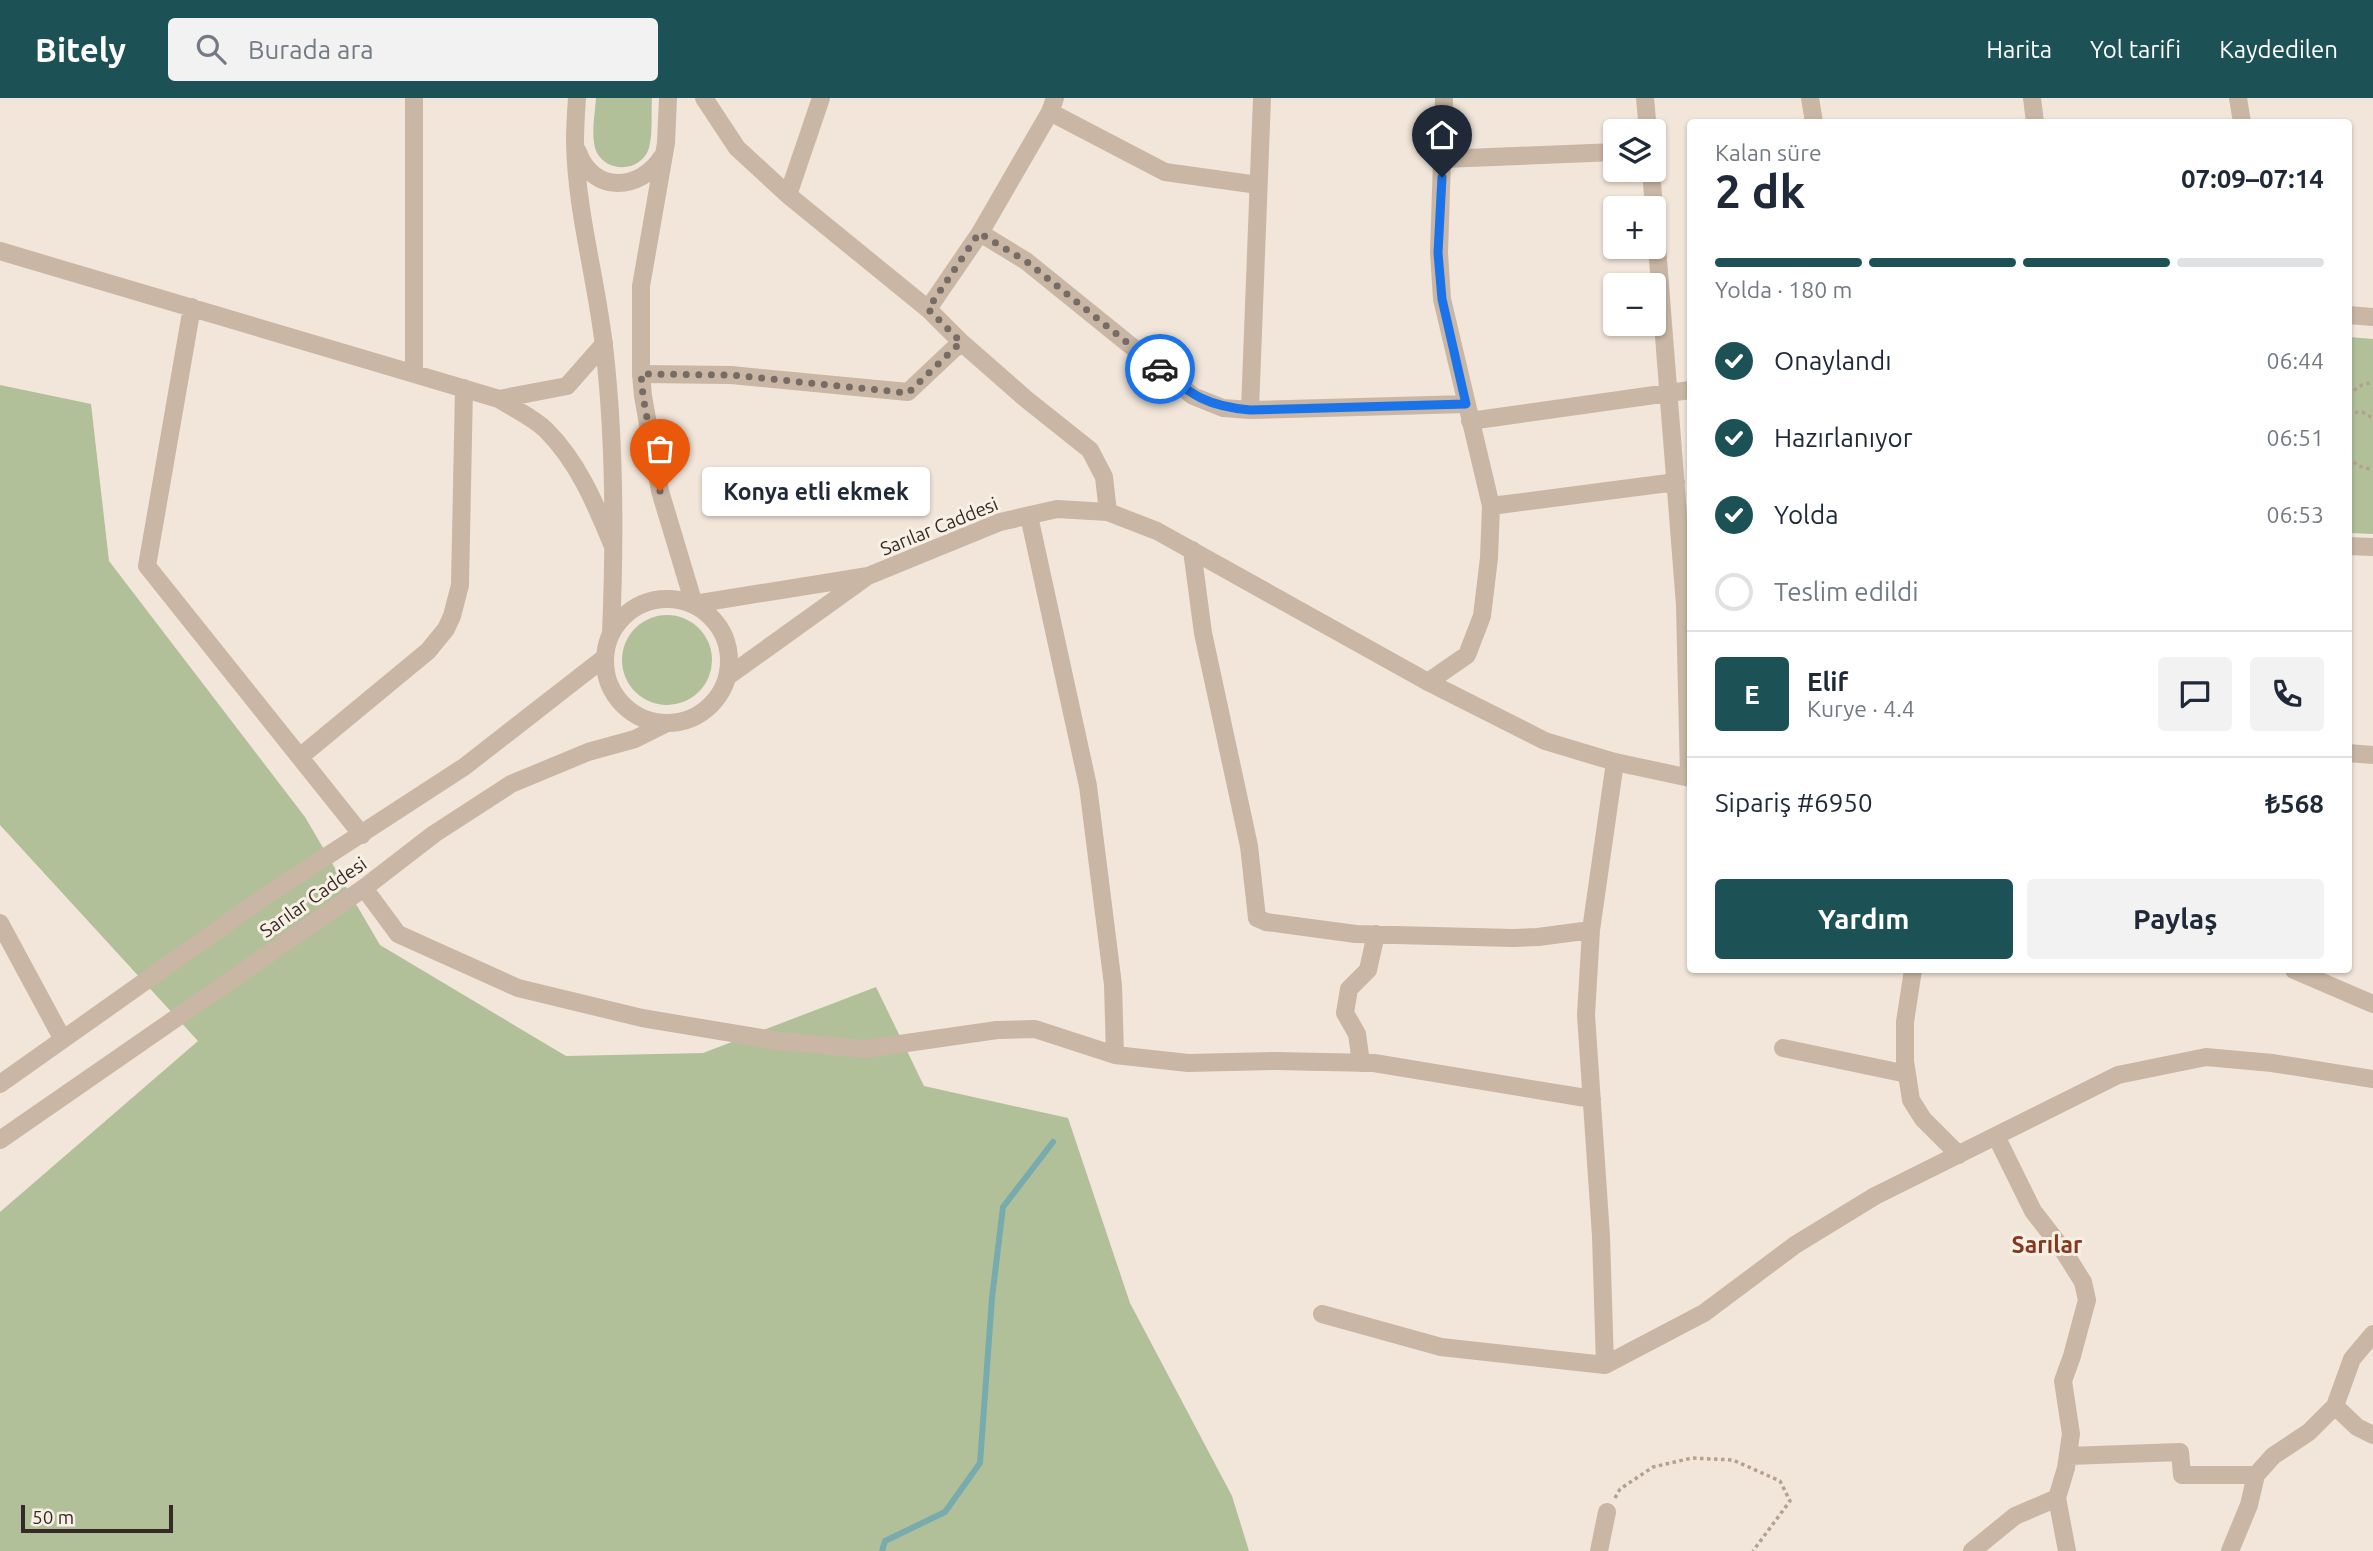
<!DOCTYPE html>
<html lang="tr">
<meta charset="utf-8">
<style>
body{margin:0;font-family:Ubuntu,sans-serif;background:#f2f2f3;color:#1f2937;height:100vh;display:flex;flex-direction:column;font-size:26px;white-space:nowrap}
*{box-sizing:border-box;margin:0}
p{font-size:23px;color:#747a83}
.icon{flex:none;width:38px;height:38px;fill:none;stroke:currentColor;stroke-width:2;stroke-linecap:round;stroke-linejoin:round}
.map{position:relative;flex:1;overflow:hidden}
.sheet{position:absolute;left:1687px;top:21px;width:665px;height:854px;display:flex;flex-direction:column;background:#fff;border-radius:7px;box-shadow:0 2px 5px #0004}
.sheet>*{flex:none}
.tools{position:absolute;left:1603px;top:21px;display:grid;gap:14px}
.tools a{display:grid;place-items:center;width:63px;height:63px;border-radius:7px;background:#fff;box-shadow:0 2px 5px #0004;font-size:35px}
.scale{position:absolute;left:21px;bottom:18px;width:152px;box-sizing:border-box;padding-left:7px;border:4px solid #352b26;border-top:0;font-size:19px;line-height:24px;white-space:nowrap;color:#352b26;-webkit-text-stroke:5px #f9f0e5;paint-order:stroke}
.pin{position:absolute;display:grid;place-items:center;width:60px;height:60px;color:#fff;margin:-72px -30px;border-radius:50% 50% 50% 0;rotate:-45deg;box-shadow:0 0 7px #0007}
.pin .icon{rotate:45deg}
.courier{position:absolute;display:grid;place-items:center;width:70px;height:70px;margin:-35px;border:5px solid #1a73e8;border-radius:50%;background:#fff;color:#222;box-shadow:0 2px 9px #0007}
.bubble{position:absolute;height:49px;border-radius:7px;background:#fff;box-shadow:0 2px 5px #0004;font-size:23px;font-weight:700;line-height:49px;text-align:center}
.head em{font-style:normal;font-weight:700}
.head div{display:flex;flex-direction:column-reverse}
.head{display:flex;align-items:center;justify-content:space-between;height:119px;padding:0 28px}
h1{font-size:46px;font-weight:700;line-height:52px}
.bar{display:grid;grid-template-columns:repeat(4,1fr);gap:10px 7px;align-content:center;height:84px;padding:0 28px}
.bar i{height:9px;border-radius:5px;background:#e0e1e3}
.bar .active{background:#1c5156}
.bar p{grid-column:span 4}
.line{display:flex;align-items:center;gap:18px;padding:0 28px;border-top:2px solid #e0e1e3}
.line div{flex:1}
.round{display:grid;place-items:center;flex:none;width:74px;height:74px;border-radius:7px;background:#f2f2f3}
ol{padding:0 28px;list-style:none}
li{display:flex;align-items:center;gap:21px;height:77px}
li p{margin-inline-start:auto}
li .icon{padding:7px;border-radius:50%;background:#1c5156;color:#fff;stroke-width:4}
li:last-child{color:#747a83}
li i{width:38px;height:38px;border:4px solid #e0e1e3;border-radius:50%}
.cta{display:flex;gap:14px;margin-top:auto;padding:14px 28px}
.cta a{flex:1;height:80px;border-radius:7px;background:#1c5156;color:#fff;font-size:28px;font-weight:700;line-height:80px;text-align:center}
.cta a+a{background:#f2f2f3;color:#1f2937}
header{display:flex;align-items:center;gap:42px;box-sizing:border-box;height:98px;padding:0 35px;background:#1c5156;color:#fff}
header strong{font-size:33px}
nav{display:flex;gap:38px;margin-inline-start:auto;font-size:24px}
.search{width:490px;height:63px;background:#f2f2f3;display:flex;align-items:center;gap:18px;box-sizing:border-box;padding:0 24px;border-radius:7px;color:#747a83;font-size:26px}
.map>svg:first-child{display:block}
.green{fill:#b2c099}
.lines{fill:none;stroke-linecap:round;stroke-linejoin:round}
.stream{stroke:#78abae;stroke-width:6}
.path{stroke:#b5a090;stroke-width:3.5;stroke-dasharray:3.5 3.5;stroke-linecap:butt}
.minor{stroke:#c9b6a5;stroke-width:18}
.tertiary{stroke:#c9b6a5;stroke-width:18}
.done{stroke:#776c65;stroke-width:7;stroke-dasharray:0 12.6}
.route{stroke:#1a73e8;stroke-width:9}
.labels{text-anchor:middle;stroke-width:6;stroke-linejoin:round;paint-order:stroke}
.street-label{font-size:19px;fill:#352b26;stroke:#f9f0e5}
.quarter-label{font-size:23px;font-weight:bold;fill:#833920;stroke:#f9f0e5}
</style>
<header>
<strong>Bitely</strong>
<div class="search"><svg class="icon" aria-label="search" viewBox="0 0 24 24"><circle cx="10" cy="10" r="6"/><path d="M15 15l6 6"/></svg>Burada ara</div>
<nav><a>Harita</a><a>Yol tarifi</a><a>Kaydedilen</a></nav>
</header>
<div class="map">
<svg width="2373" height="1453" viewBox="0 0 2373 1453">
<rect width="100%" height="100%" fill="#f1e6d9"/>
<!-- green -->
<path class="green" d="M596,0H652C651,15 653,35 649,50C642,73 609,76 597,55C590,41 595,16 596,0Z
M2349,239L2373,241V436L2349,435Z
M0,287L91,306L109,463L305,719L380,847L566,958L703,955L876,889L924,988L1068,1020L1130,1205L1232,1398L1249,1453H0V1114L198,943L0,727Z
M622 562a45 45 0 1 1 90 0a45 45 0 1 1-90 0Z"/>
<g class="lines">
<!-- stream -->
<path class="stream" d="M882,1453L885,1443L945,1414L980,1365L992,1200L1003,1109L1053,1044"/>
<!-- path -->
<path class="path" d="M2348,296L2362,287L2373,284
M2348,315L2362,314L2373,320
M2348,360L2359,368L2373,372
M1615,1400L1620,1391L1653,1369L1692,1360L1733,1362L1780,1383L1790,1403L1753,1453"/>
<!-- minor -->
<path class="minor" d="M704,0L737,50L788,97L928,211L961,244L1026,301L1090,352L1104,379L1108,414
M1645,0L1648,33
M1810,0L1814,24
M2032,0L2035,24
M2238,0L2242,24
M1050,14L1165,74L1258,87
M1443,61L1615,54
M1651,72L1685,507L1689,679
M788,97L821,0
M980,135L1026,163L1193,298L1223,310L1250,312L1466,306
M0,153L499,301C514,311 533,319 546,332C578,364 595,405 612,446
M192,209L147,468L362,737
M928,211L980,135L1050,14L1055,0
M2348,217L2373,219
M414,275V0
M641,276L731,277L908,294L961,244
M499,301L567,288L604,246
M1250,312L1262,0
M1470,323L1690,292
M1491,408L1676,384
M1029,418L1088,688L1113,887L1115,957
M2348,448L2373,449
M1192,452L1203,535L1249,748L1257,820L1266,824L1356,836L1513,840L1538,839L1591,832
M1428,584L1467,557L1482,518L1489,460L1491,408L1442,201L1439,155L1444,0
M2348,655L2373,657
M301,658L428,553L446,531L452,518L460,487L464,290
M364,790L398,836L518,890L642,920L779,943L865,951L997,932L1035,931L1115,957L1188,965L1275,963L1374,965L1592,1001
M0,825L62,940
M1913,872L1905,924V963L1911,1002L1923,1021L1959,1057
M1783,950L1907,976
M1361,965L1357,936L1345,915L1349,891L1368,872L1376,836
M1996,1038L2033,1113L2061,1149L2083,1184L2087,1202L2072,1258L2063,1283L2071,1336L2066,1370L2057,1400L2067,1453
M1322,1216L1441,1249L1605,1267L1704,1215L1795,1147L1875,1098L2118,977L2206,959L2272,965L2373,981
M1605,1267L1601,1138L1586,917L1591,832L1615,664
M2335,1308L2357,1329L2373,1337
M2068,1358L2180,1354L2182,1377H2256
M1599,1453L1607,1414
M1972,1453L2015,1418L2057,1400
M2230,1453L2249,1407L2256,1377L2273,1358L2309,1334L2335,1308L2352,1261L2373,1236"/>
<!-- tertiary -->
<path class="tertiary" d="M577,0C576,14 575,28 575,43C576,112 596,179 604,248C615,342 615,441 611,535
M668,0L666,45L641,188V276L643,298L660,393L694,506L868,478L1000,424L1057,411L1108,414L1157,433L1428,584L1545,643L1615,664L1690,680
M578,54C593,96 640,93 662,59
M605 563a62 62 0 1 1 124 0a62 62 0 1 1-124 0Z
M727,579L865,480
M2294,872L2373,906
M0,986L267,797L464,669L604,560
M0,1042L364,790L434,736L511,686L588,654L635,641L667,625"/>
</g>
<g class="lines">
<!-- done -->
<path class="done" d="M660,393L643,298L641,276L732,277L908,295L961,244L928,211L979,135L1026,163L1160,271"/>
<!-- route -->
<path class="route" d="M1160,271C1193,298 1207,308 1250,312L1466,306L1442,201L1438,155L1442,79"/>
</g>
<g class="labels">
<!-- street labels -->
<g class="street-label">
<text transform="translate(939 428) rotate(-22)" y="7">Sarılar Caddesi</text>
<text transform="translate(313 799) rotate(-35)" y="7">Sarılar Caddesi</text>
</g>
<!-- quarter labels -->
<g class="quarter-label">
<text x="2047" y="1155">Sarılar</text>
</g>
</g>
</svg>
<div class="tools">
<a><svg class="icon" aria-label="layers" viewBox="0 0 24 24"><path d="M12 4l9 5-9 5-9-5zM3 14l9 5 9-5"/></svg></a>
<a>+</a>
<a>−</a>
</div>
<div class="scale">50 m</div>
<div class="pin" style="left:660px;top:393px;background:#ea580c"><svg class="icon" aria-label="bag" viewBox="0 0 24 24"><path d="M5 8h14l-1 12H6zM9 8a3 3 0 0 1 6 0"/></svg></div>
<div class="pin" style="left:1442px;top:79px;background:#1f2937"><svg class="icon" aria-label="home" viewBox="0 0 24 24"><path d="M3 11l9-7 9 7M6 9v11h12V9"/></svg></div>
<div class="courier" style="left:1160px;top:271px"><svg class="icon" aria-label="car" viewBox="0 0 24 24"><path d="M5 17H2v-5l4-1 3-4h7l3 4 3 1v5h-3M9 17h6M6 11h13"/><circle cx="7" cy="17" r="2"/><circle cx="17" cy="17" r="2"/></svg></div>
<div class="bubble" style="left:702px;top:369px;width:228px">Konya etli ekmek</div>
<section class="sheet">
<div class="head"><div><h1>2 dk</h1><p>Kalan süre</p></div><em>07:09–07:14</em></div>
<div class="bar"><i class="active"></i><i class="active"></i><i class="active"></i><i></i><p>Yolda · 180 m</p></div>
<ol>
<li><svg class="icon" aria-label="check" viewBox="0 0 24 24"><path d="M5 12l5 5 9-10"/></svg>Onaylandı<p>06:44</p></li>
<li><svg class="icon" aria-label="check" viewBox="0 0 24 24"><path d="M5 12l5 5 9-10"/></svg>Hazırlanıyor<p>06:51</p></li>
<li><svg class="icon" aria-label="check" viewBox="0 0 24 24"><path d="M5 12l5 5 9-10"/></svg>Yolda<p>06:53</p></li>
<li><i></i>Teslim edildi</li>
</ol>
<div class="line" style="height:126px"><b class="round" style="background:#1c5156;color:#fff">E</b><div><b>Elif</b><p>Kurye · 4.4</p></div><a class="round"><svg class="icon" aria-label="chat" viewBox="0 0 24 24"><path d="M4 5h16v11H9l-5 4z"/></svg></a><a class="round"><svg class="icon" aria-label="phone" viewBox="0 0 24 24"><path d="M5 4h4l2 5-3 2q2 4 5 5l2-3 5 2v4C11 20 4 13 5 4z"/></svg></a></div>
<div class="line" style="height:91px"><div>Sipariş #6950</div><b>₺568</b></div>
<div class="cta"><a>Yardım</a><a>Paylaş</a></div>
</section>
</div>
